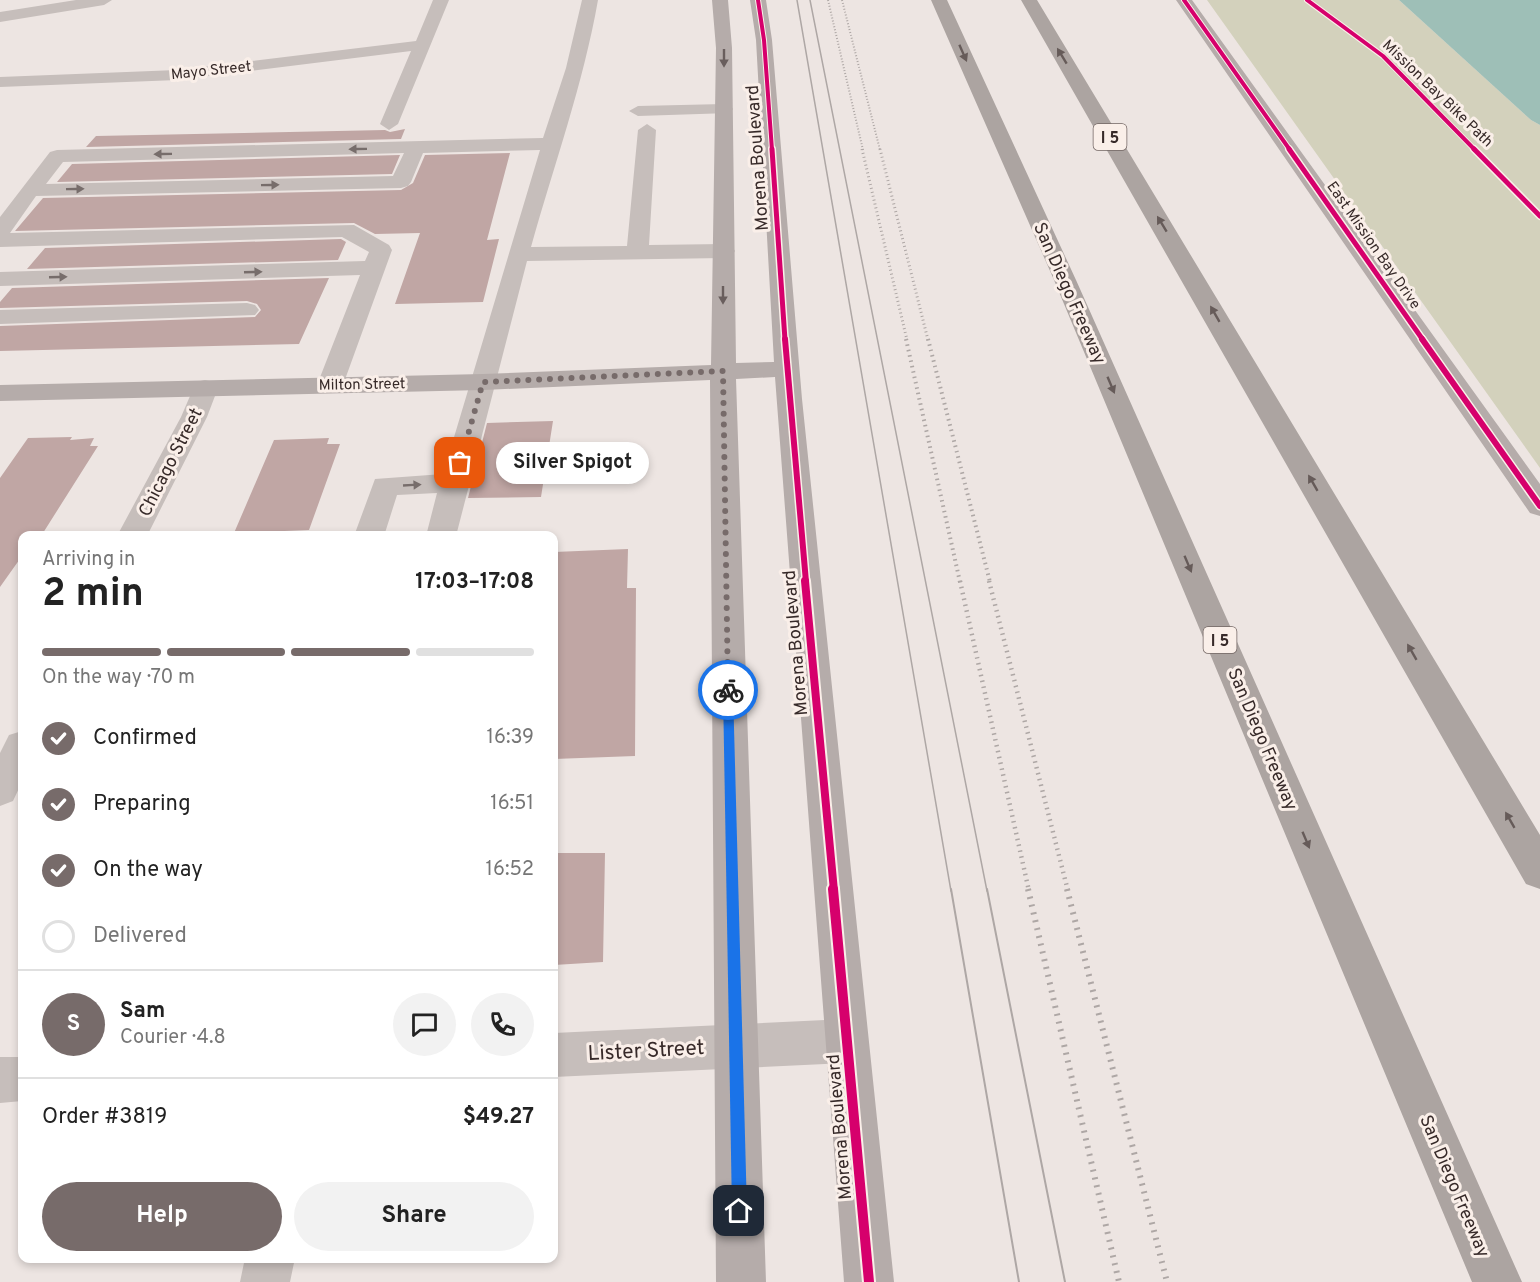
<!DOCTYPE html>
<meta charset="utf-8">
<style>
body{margin:0;font-family:Overpass,sans-serif;background:#f2f2f2;color:#222;height:100vh;display:flex;flex-direction:column;font-size:22px;white-space:nowrap}
*{box-sizing:border-box;margin:0}
p{font-size:20px;color:#767676}
.icon{flex:none;width:33px;height:33px;fill:none;stroke:currentColor;stroke-width:2;stroke-linecap:round;stroke-linejoin:round}
.map{position:relative;flex:1;overflow:hidden}
.drawer{position:absolute;left:18px;top:531px;width:540px;height:732px;display:flex;flex-direction:column;background:#fff;border-radius:12px;box-shadow:0 3px 9px #0003}
.drawer>*{flex:none}
.pin{position:absolute;display:grid;place-items:center;width:51px;height:51px;color:#fff;margin:-26px;border-radius:12px;box-shadow:0 3px 9px #0006}
.courier{position:absolute;display:grid;place-items:center;width:60px;height:60px;margin:-30px;border:4px solid #1a73e8;border-radius:50%;background:#fff;color:#222;box-shadow:0 2px 8px #0007}
.bubble{position:absolute;height:42px;border-radius:21px;background:#fff;box-shadow:0 3px 9px #0003;font-size:20px;font-weight:700;line-height:42px;text-align:center}
.summary em{font-style:normal;font-weight:700}
.summary div{display:flex;flex-direction:column-reverse}
.summary{display:flex;align-items:center;justify-content:space-between;height:102px;padding:0 24px}
h1{font-size:39px;font-weight:700;line-height:45px}
.bar{display:grid;grid-template-columns:repeat(4,1fr);gap:9px 6px;align-content:center;height:72px;padding:0 24px}
.bar i{height:8px;border-radius:4px;background:#e0e0e0}
.bar .selected{background:#776b6a}
.bar p{grid-column:span 4}
.line{display:flex;align-items:center;gap:15px;padding:0 24px;border-top:2px solid #e0e0e0}
.line div{flex:1}
.round{display:grid;place-items:center;flex:none;width:63px;height:63px;border-radius:32px;background:#f2f2f2}
ol{padding:0 24px;list-style:none}
li{display:flex;align-items:center;gap:18px;height:66px}
li p{margin-inline-start:auto}
li .icon{padding:6px;border-radius:50%;background:#776b6a;color:#fff;stroke-width:4}
li:last-child{color:#767676}
li i{width:33px;height:33px;border:3px solid #e0e0e0;border-radius:50%}
.cta{display:flex;gap:12px;margin-top:auto;padding:12px 24px}
.cta a{flex:1;height:69px;border-radius:36px;background:#776b6a;color:#fff;font-size:24px;font-weight:700;line-height:69px;text-align:center}
.cta a+a{background:#f2f2f2;color:#222}
.map>svg:first-child{display:block}
.green{fill:#d3d1bc}
.water{fill:#9ebfb7}
.building{fill:#c0a6a4}
.lines{fill:none;stroke-linecap:round;stroke-linejoin:round}
.minor{fill:#c6bebb;fill-rule:evenodd}
.major{fill:#b5acaa;fill-rule:evenodd}
.highway{fill:#aca4a1;fill-rule:evenodd}
.tram-far1{stroke:#aea7a5;stroke-width:1.5}
.tram{stroke:#aea7a5;stroke-width:2}
.rail-far4{stroke:#aea7a5;stroke-width:2;stroke-dasharray:1 2;stroke-linecap:butt}
.rail-far3{stroke:#aea7a5;stroke-width:3;stroke-dasharray:1 3;stroke-linecap:butt}
.rail-far2{stroke:#aea7a5;stroke-width:4;stroke-dasharray:1.5 4;stroke-linecap:butt}
.rail-far1{stroke:#aea7a5;stroke-width:4.5;stroke-dasharray:1.5 4.5;stroke-linecap:butt}
.rail{stroke:#aea7a5;stroke-width:6;stroke-dasharray:2 6;stroke-linecap:butt}
.cycleway-far4-casing{stroke:#faefe9;stroke-width:6}
.cycleway-far3-casing{stroke:#faefe9;stroke-width:8}
.cycleway-far2-casing{stroke:#faefe9;stroke-width:9}
.cycleway-far1-casing{stroke:#faefe9;stroke-width:12}
.cycleway-casing{stroke:#faefe9;stroke-width:14}
.cycleway-far4{stroke:#d6006c;stroke-width:4}
.cycleway-far3{stroke:#d6006c;stroke-width:5}
.cycleway-far2{stroke:#d6006c;stroke-width:6}
.cycleway-far1{stroke:#d6006c;stroke-width:8}
.cycleway{stroke:#d6006c;stroke-width:10}
.oneway{fill:#665b59}
.oneway2{fill:#695e5d}
.oneway3{fill:#776d6b}
.route{fill:#1a73e8}
.done{stroke:#776b6a;stroke-width:6;stroke-dasharray:0 10.8}
.labels{text-anchor:middle;stroke-width:6;stroke-linejoin:round;paint-order:stroke}
.far-street-label{font-size:15px;fill:#372a29;stroke:#faefe9}
.shield{fill:#faefe9;stroke:#726563;stroke-width:1.5}
.shield-label{font-size:16px;font-weight:bold;fill:#372a29}
.street-label{font-size:18px;fill:#372a29;stroke:#faefe9}
.near-street-label{font-size:21px;fill:#372a29;stroke:#faefe9}
</style>
<div class="map">
<svg width="1540" height="1282" viewBox="0 0 1540 1282">
<rect width="100%" height="100%" fill="#ede5e2"/>
<!-- green -->
<path class="green" d="M1207,0H1399L1531,120L1540,125V468Z"/>
<!-- water -->
<path class="water" d="M1399,0H1540V125L1531,120Z"/>
<!-- building -->
<path class="building" d="M405,129L401,139L86,147L96,136L385,130L390,132Z
M510,153L487,240L499,239L483,302L395,304L420,233L375,234L354,223L15,231L43,198L401,190L413,183L425,155Z
M400,155L392,174L57,182L72,164Z
M341,239L346,242L338,260L27,269L45,248Z
M329,278L299,344L0,351V326L255,317L261,310L257,304L247,301L0,308V302L12,288Z
M553,421L541,497L468,498L487,423Z
M72,437L70,440L94,438L90,446H98L43,533L22,536V556L0,587V478L28,438Z
M329,438L327,444H340L309,530L234,533L274,440Z
M628,549L627,588H636L635,756L554,759V552Z
M554,853H605L603,962L554,965Z"/>
<g class="lines">
<!-- minor -->
<path class="minor" d="M76,0H112L104,5L0,22V12Z
M433,0H449L398,124L389,130L380,124L411,51L177,80L0,87V77L177,70L416,41Z
M582,0H598C583,85 554,165 531,247L627,246L638,130L647,124L656,130L649,245L724,244L732,246L735,251L732,256L724,258L527,261L456,536H426L437,493L397,495L384,536H354L375,479L443,474L540,150L423,153L411,182L408,186L401,188L36,196L10,233L354,225L389,245L392,250L343,385L339,391L330,393L321,391L317,385L360,275L0,286V272L365,261L369,252L342,237L0,247V217L50,152L57,150L543,138L566,68ZM404,153L393,176L46,184L63,162Z
M724,104L730,105L733,109L730,113L638,116L629,111L638,106Z
M247,303L255,305L259,310L255,315L0,324V310Z
M205,380L214,382L218,388L207,417L147,536H117L181,417L196,382Z
M22,731V782L13,801L0,806V753L9,735Z
M846,1019L862,1025L868,1041L862,1057L846,1063L554,1077V1033Z
M0,1057H22V1101L0,1103Z
M245,1258H295L290,1282H240Z"/>
<!-- major -->
<path class="major" d="M712,0H728L732,48L736,363L774,362L756,40L750,0H766L772,40L802,399L894,1282H844L775,377L736,379L766,1282H716L710,380L483,390L0,401V385L483,374L711,365L716,48Z
M1176,0H1192L1540,484V516L1530,513Z"/>
<!-- highway -->
<path class="highway" d="M931,0H947L1076,280L1522,1282H1472L1054,280Z
M1021,0H1037L1540,835V889L1526,884Z"/>
<!-- tram-far1 -->
<path class="tram-far1" d="M797,0L951,891
M810,0L987,891"/>
<!-- tram -->
<path class="tram" d="M951,889L1019,1282
M987,889L1065,1282"/>
<!-- rail-far4 -->
<path class="rail-far4" d="M828,0L863,150
M842,0L880,150"/>
<!-- rail-far3 -->
<path class="rail-far3" d="M862,149L907,340
M880,149L928,340"/>
<!-- rail-far2 -->
<path class="rail-far2" d="M906,339L960,582
M928,339L990,582"/>
<!-- rail-far1 -->
<path class="rail-far1" d="M960,581L1029,891
M989,581L1068,891"/>
<!-- rail -->
<path class="rail" d="M1028,889L1119,1282
M1067,889L1167,1282"/>
<!-- cycleway-far4 casing -->
<g class="cycleway-far4-casing">
<path id="cycleway-far4" d="M758,0L764,40L772,150
M1184,0L1290,150
M1307,0L1383,56L1475,150"/>
</g>
<!-- cycleway-far3 casing -->
<g class="cycleway-far3-casing">
<path id="cycleway-far3" d="M772,149L785,340
M1289,149L1423,340
M1474,149L1540,216"/>
</g>
<!-- cycleway-far2 casing -->
<g class="cycleway-far2-casing">
<path id="cycleway-far2" d="M785,339L806,582
M1422,339L1540,506"/>
</g>
<!-- cycleway-far1 casing -->
<g class="cycleway-far1-casing">
<path id="cycleway-far1" d="M805,581L834,891"/>
</g>
<!-- cycleway casing -->
<g class="cycleway-casing">
<path id="cycleway" d="M833,889L869,1282"/>
</g>
<!-- cycleway-far4 -->
<use href="#cycleway-far4" class="cycleway-far4"/>
<!-- cycleway-far3 -->
<use href="#cycleway-far3" class="cycleway-far3"/>
<!-- cycleway-far2 -->
<use href="#cycleway-far2" class="cycleway-far2"/>
<!-- cycleway-far1 -->
<use href="#cycleway-far1" class="cycleway-far1"/>
<!-- cycleway -->
<use href="#cycleway" class="cycleway"/>
</g>
<!-- one-way arrows -->
<defs><path id="oneway-solid" d="M-6-.8H1V-3.2L6.5 0L1 3.2V.8H-6Z" transform="scale(1.5)"/></defs>
<g class="oneway">
<use href="#oneway-solid" transform="translate(963 53) rotate(66)"/>
<use href="#oneway-solid" transform="translate(1062 56) rotate(-121)"/>
<use href="#oneway-solid" transform="translate(1162 224) rotate(-121)"/>
<use href="#oneway-solid" transform="translate(1215 314) rotate(-120)"/>
<use href="#oneway-solid" transform="translate(1111 385) rotate(67)"/>
<use href="#oneway-solid" transform="translate(1313 483) rotate(-120)"/>
<use href="#oneway-solid" transform="translate(1188 564) rotate(67)"/>
<use href="#oneway-solid" transform="translate(1412 652) rotate(-120)"/>
<use href="#oneway-solid" transform="translate(1510 820) rotate(-120)"/>
<use href="#oneway-solid" transform="translate(1306 840) rotate(67)"/>
</g>
<g class="oneway2">
<use href="#oneway-solid" transform="translate(724 58) rotate(90)"/>
<use href="#oneway-solid" transform="translate(723 295) rotate(90)"/>
</g>
<g class="oneway3">
<use href="#oneway-solid" transform="translate(358 149) rotate(179)"/>
<use href="#oneway-solid" transform="translate(163 154) rotate(179)"/>
<use href="#oneway-solid" transform="translate(270 185) rotate(-1)"/>
<use href="#oneway-solid" transform="translate(75 189) rotate(-1)"/>
<use href="#oneway-solid" transform="translate(253 272) rotate(-2)"/>
<use href="#oneway-solid" transform="translate(58 277) rotate(-2)"/>
<use href="#oneway-solid" transform="translate(412 485) rotate(-3)"/>
</g>
<!-- route -->
<path class="route" d="M728,686L733,690L747,1211L744,1216L739,1218L734,1216L732,1211L723,690Z"/>
<g class="lines">
<!-- done -->
<path class="done" d="M460,463L483,382L723,371L728,690"/>
</g>
<g class="labels">
<!-- far-street labels -->
<g class="far-street-label">
<text transform="translate(211 70) rotate(-6)" y="5">Mayo Street</text>
<text transform="translate(1438 93) rotate(44)" y="5">Mission Bay Bike Path</text>
<text transform="translate(1374 245) rotate(55)" y="5">East Mission Bay Drive</text>
<text transform="translate(362 384) rotate(-1)" y="5">Milton Street</text>
</g>
<!-- shield labels -->
<g class="shield">
<rect x="1093.5" y="124" width="33" height="26" rx="4.5"/>
<rect x="1203.5" y="627" width="33" height="26" rx="4.5"/>
</g>
<g class="shield-label">
<text x="1110" y="143">I 5</text>
<text x="1220" y="646">I 5</text>
</g>
<!-- street labels -->
<g class="street-label">
<text transform="translate(757 158) rotate(-94)" y="6">Morena Boulevard</text>
<text transform="translate(1070 293) rotate(66)" y="6">San Diego Freeway</text>
<text transform="translate(170 462) rotate(-63)" y="6">Chicago Street</text>
<text transform="translate(795 643) rotate(-95)" y="6">Morena Boulevard</text>
<text transform="translate(1263 739) rotate(67)" y="6">San Diego Freeway</text>
<text transform="translate(839 1127) rotate(-95)" y="6">Morena Boulevard</text>
<text transform="translate(1455 1186) rotate(67)" y="6">San Diego Freeway</text>
</g>
<!-- near-street labels -->
<g class="near-street-label">
<text transform="translate(646 1050) rotate(-3)" y="7">Lister Street</text>
</g>
</g>
</svg>
<div class="pin" style="left:460px;top:463px;background:#ea580c"><svg class="icon" aria-label="bag" viewBox="0 0 24 24"><path d="M5 8h14l-1 12H6zM9 8a3 3 0 0 1 6 0"/></svg></div>
<div class="pin" style="left:739px;top:1211px;background:#1f2937"><svg class="icon" aria-label="home" viewBox="0 0 24 24"><path d="M3 11l9-7 9 7M6 9v11h12V9"/></svg></div>
<div class="courier" style="left:728px;top:690px"><svg class="icon" aria-label="bike" viewBox="0 0 24 24"><circle cx="6" cy="16" r="4"/><circle cx="18" cy="16" r="4"/><path d="M6 16l4-8h5l3 8M10 8l3 8H6M13 5h3"/></svg></div>
<div class="bubble" style="left:496px;top:442px;width:153px">Silver Spigot</div>
<section class="drawer">
<div class="summary"><div><h1>2 min</h1><p>Arriving in</p></div><em>17:03–17:08</em></div>
<div class="bar"><i class="selected"></i><i class="selected"></i><i class="selected"></i><i></i><p>On the way · 70 m</p></div>
<ol>
<li><svg class="icon" aria-label="check" viewBox="0 0 24 24"><path d="M5 12l5 5 9-10"/></svg>Confirmed<p>16:39</p></li>
<li><svg class="icon" aria-label="check" viewBox="0 0 24 24"><path d="M5 12l5 5 9-10"/></svg>Preparing<p>16:51</p></li>
<li><svg class="icon" aria-label="check" viewBox="0 0 24 24"><path d="M5 12l5 5 9-10"/></svg>On the way<p>16:52</p></li>
<li><i></i>Delivered</li>
</ol>
<div class="line" style="height:108px"><b class="round" style="background:#776b6a;color:#fff">S</b><div><b>Sam</b><p>Courier · 4.8</p></div><a class="round"><svg class="icon" aria-label="chat" viewBox="0 0 24 24"><path d="M4 5h16v11H9l-5 4z"/></svg></a><a class="round"><svg class="icon" aria-label="phone" viewBox="0 0 24 24"><path d="M5 4h4l2 5-3 2q2 4 5 5l2-3 5 2v4C11 20 4 13 5 4z"/></svg></a></div>
<div class="line" style="height:78px"><div>Order #3819</div><b>$49.27</b></div>
<div class="cta"><a>Help</a><a>Share</a></div>
</section>
</div>
